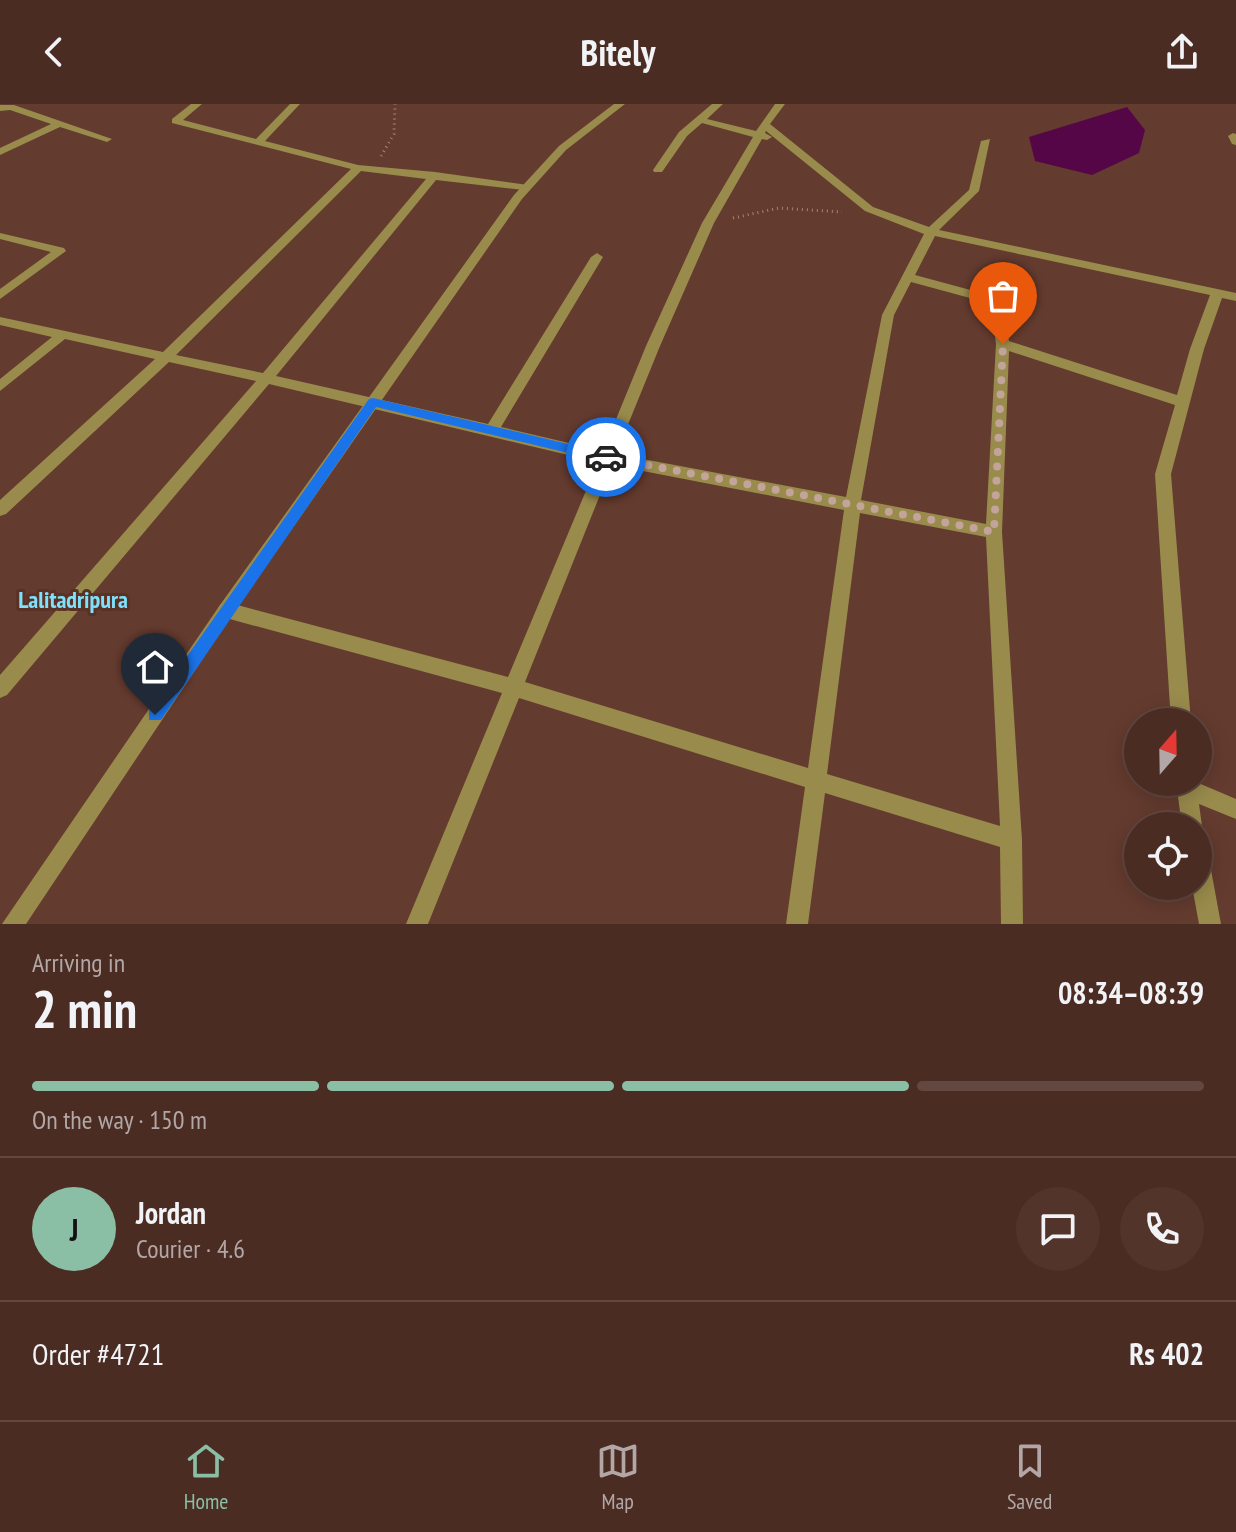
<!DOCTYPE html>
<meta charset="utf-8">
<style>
body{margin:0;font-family:"PT Sans Narrow",sans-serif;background:#52342b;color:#f1f3f6;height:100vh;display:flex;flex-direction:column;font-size:30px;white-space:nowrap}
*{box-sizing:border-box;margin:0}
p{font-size:26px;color:#b2a7a6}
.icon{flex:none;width:44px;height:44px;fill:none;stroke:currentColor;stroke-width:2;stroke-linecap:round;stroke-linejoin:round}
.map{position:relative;height:820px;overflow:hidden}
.details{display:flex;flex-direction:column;background:#4b2c23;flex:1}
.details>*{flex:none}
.needle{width:52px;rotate:20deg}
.buttons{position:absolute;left:1124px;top:604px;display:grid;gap:16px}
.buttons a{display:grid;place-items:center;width:88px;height:88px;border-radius:50%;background:#4b2c23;box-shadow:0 4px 20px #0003,0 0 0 2px #624841;font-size:40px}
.pin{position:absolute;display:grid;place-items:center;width:68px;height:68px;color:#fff;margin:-82px -34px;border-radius:50% 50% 50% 0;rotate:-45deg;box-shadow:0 0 8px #0007}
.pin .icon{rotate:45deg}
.courier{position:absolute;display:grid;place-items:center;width:80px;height:80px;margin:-40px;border:6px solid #1a73e8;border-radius:50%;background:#fff;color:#222;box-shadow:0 2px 10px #0007}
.headline em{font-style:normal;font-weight:600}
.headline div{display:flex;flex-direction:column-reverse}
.headline{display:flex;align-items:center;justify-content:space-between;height:136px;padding:0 32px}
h1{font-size:52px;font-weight:600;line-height:60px}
.bar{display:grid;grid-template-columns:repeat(4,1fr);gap:12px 8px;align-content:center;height:96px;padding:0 32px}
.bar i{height:10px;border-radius:6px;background:#624841}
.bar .selected{background:#8abfa5}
.bar p{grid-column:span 4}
.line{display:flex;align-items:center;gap:20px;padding:0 32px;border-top:2px solid #624841}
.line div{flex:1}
.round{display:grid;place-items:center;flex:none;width:84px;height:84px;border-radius:42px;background:#52342b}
header{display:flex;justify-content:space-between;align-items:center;height:104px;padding:0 32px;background:#4b2c23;font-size:36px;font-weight:600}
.menu{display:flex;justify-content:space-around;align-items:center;height:112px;border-top:2px solid #624841;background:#4b2c23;font-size:22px;color:#b2a7a6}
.menu a{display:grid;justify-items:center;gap:4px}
.menu .selected{color:#8abfa5}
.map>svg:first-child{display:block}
.water{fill:#550647}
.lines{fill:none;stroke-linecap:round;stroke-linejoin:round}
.path{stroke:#a58379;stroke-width:3;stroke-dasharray:1 4;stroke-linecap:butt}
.minor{fill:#998b4c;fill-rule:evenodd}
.tertiary{fill:#998b4c;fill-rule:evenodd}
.route{fill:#1a73e8}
.done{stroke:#c3a49a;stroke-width:8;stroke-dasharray:0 14.4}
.labels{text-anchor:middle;stroke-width:6;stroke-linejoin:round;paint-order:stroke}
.quarter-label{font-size:24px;font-weight:bold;fill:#7ee0fb;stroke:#593125}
</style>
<header><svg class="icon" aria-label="back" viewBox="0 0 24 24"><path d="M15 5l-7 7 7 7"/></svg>Bitely<svg class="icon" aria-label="share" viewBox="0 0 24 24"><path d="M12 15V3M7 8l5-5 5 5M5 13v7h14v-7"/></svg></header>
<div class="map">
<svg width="1236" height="820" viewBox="0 0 1236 820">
<rect width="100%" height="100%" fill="#643b2f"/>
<!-- water -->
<path class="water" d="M1127,3L1145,26L1139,49L1092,71L1035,57L1029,33Z"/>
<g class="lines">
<!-- path -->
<path class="path" d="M381,52L394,30L395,0
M733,114L779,104L842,108"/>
<!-- minor -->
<path class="minor" d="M191,0H202L183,16L256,35L290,0H300L265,37L358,61L435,68L528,81L529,83L524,86L436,76L276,272L488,320L591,153L597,149L603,153L501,323L603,347L646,242L702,119L753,33L702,19L687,32L662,68H654L653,66L679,28L712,0H723L707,15L756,27L775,0H785L770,20L873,103L929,123L969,86L981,37L990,35L979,87L939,126L1236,189V197L1222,194L1204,245L1171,370L1191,618H1171L1155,370L1175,301L1009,247L1002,428L1022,736L1023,820H1001L1000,743L825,689L808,820H786L805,683L519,594L428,820H406L502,589L226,514L220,511L217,506L220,501L226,498L508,573L598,358L269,280L7,591L0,594V571L256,277L169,258L6,410L0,412V396L155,255L65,235L0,287V275L52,233L0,221V213L163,248L351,65L172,19V15ZM766,27L865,107L924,130L882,211L846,393L616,350L660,242L714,119L762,35L767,36L772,33L765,29ZM361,67L426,75L263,269L176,251ZM935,132L1210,191L1190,245L1177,291L1009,237L1004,210L989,191L915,171ZM911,178L981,197L992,211L996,240L986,420L861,396L894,211ZM612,361L844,406L808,664L525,578ZM860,409L986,433L1000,722L827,670Z
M0,1H14L112,35L107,38L60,23L0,51V44L51,20L10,6L0,7Z
M1233,29L1236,30V41L1232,40L1228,32Z
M0,129L64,144L66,147L0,195V185L51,148L0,135Z
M1176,678H1196L1236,695V715L1199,700L1202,722L1199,729L1198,722H1182Z
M1198,744L1206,747L1209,755L1221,820H1199L1192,782H1198Z"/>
<!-- tertiary -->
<path class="tertiary" d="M614,0H625L566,46L522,95L232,511L26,820H2L220,501L514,91L559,42Z"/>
</g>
<!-- route -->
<path class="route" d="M373,294L606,349L612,353L606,358L376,303L161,616H149V606L369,295Z"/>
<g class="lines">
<!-- done -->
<path class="done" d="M606,353L994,428L1003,240"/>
</g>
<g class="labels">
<!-- quarter labels -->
<g class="quarter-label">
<text x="73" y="504">Lalitadripura</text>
</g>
</g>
</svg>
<div class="buttons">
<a><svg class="needle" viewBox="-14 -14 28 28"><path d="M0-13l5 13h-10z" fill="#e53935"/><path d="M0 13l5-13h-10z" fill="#b2a7a6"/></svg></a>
<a><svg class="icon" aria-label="locate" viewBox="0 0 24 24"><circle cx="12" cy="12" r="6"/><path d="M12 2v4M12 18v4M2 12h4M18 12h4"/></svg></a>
</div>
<div class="pin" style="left:1003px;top:240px;background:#ea580c"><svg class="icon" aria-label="bag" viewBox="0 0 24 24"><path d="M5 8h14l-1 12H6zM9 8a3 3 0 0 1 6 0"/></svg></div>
<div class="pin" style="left:155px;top:611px;background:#1f2937"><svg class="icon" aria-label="home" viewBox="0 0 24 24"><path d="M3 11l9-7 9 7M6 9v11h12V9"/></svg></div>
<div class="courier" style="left:606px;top:353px"><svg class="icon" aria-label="car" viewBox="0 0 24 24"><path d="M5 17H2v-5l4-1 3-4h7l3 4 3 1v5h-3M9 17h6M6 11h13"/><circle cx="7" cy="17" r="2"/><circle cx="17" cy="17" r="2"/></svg></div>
</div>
<section class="details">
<div class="headline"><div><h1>2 min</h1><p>Arriving in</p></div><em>08:34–08:39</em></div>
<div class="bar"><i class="selected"></i><i class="selected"></i><i class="selected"></i><i></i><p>On the way · 150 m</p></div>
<div class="line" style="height:144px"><b class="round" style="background:#8abfa5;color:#111">J</b><div><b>Jordan</b><p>Courier · 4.6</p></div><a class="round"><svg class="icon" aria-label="chat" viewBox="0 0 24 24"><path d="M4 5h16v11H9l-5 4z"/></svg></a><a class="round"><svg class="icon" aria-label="phone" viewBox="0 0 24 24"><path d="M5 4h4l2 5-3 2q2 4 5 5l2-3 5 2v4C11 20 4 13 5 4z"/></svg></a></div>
<div class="line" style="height:104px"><div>Order #4721</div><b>Rs 402</b></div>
</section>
<nav class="menu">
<a class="selected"><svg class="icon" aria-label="home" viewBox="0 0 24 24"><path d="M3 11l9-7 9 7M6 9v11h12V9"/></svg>Home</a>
<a><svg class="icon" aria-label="map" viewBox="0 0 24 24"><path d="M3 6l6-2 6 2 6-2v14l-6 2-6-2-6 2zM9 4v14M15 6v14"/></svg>Map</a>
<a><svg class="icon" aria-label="saved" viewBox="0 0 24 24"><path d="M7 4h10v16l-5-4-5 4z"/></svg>Saved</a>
</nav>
